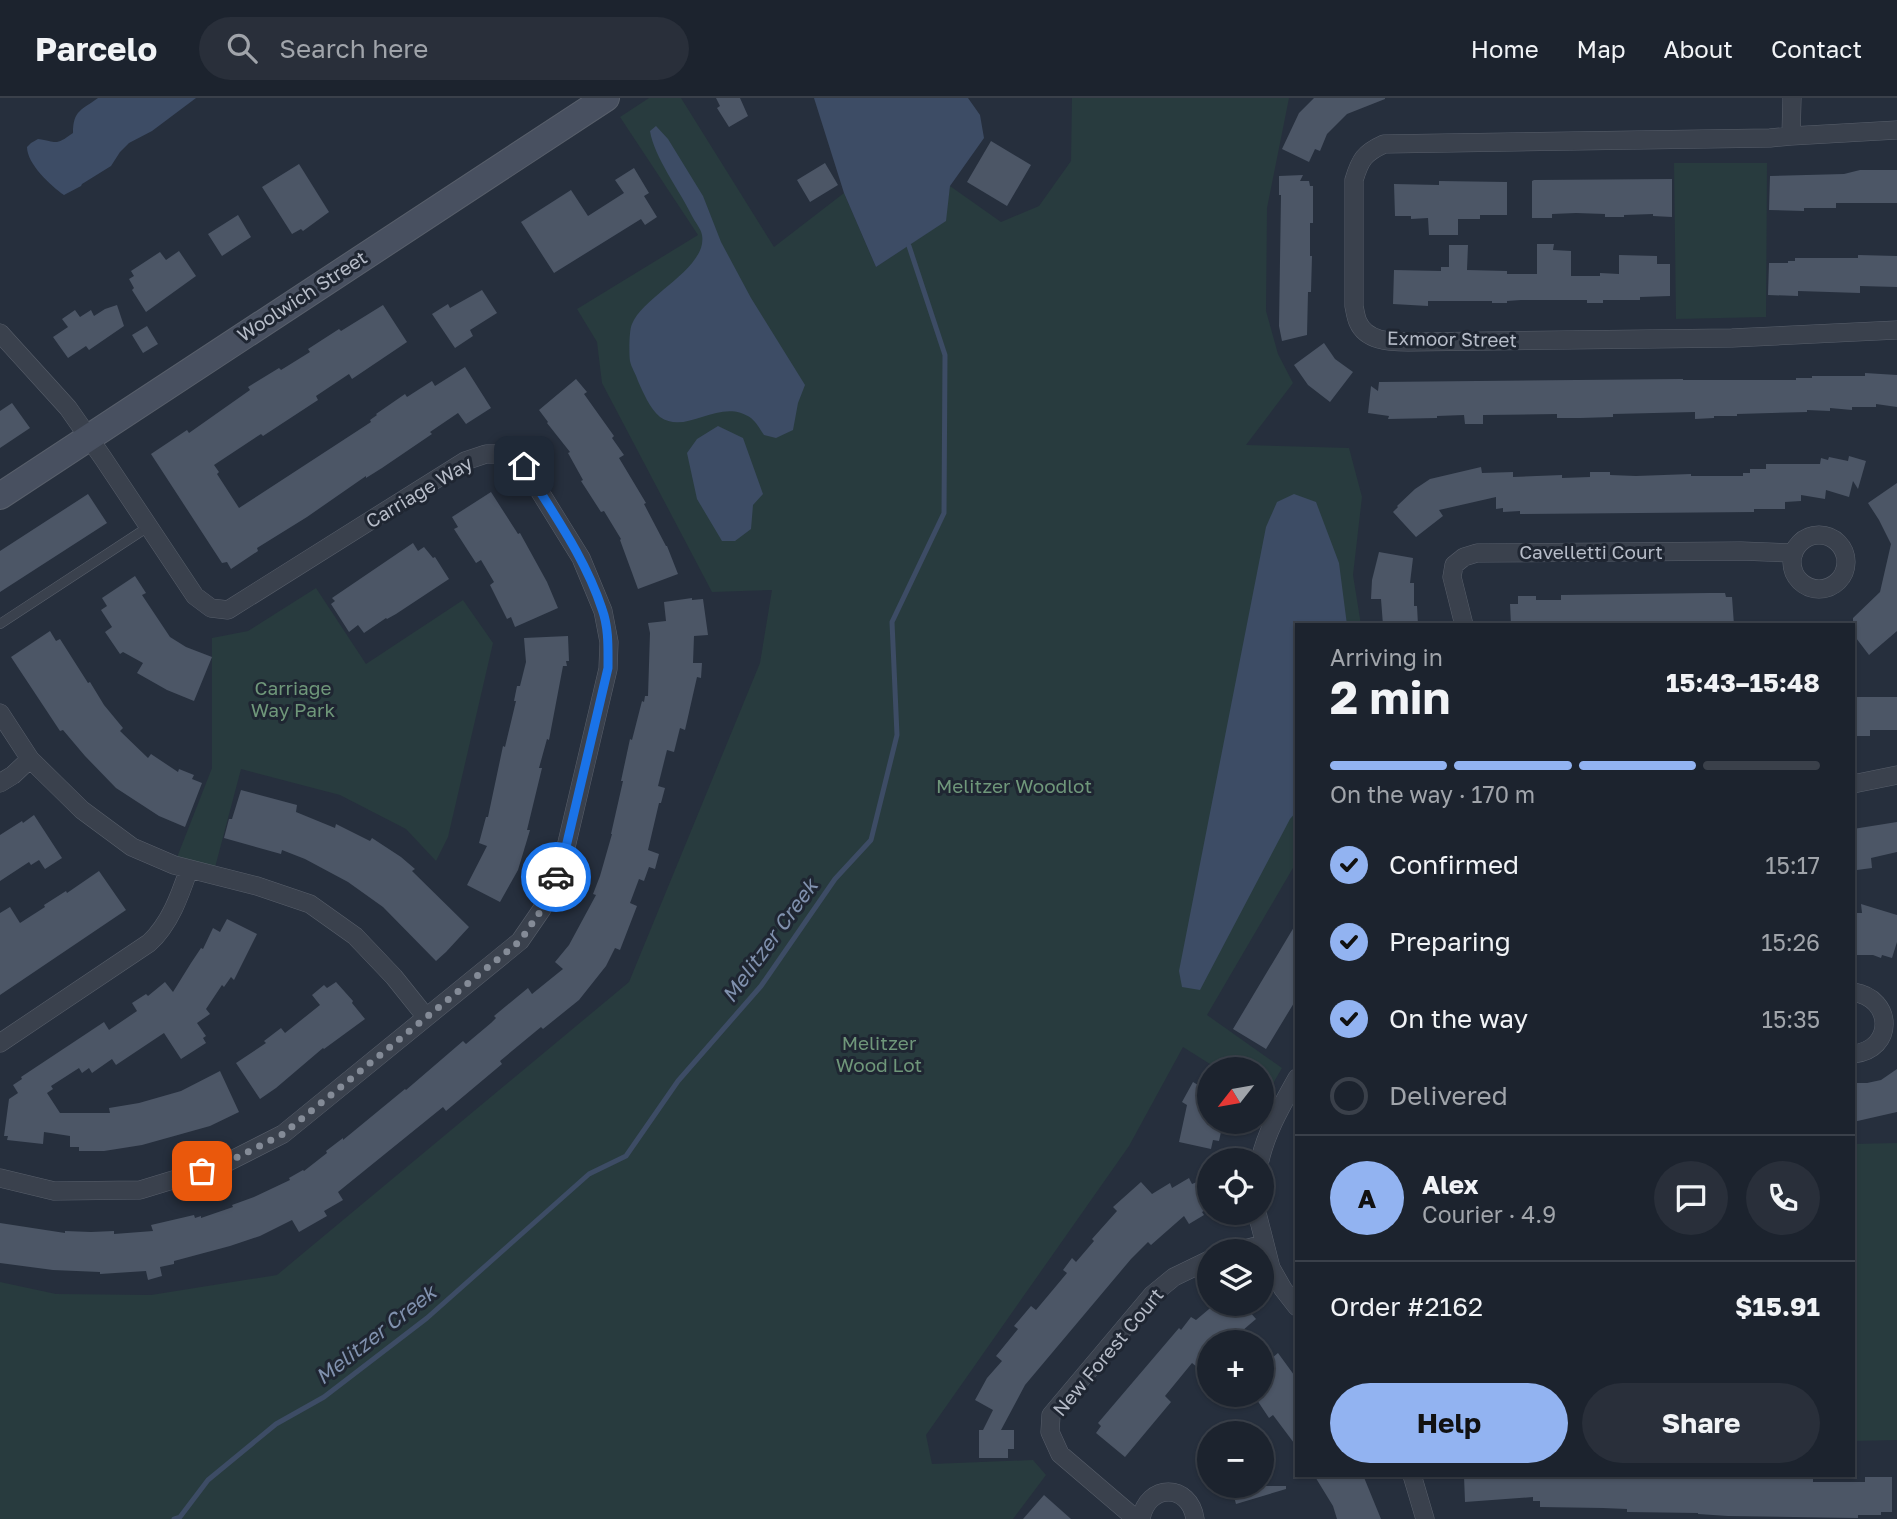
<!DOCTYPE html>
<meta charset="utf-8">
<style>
body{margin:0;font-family:"Golos Text",sans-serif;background:#292f3a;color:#f1f3f6;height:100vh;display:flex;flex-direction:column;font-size:26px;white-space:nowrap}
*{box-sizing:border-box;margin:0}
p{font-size:23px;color:#a0a4aa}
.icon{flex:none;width:38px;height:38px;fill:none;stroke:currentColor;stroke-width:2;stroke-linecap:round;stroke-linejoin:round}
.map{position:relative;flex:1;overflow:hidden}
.sheet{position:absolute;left:1295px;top:525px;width:560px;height:854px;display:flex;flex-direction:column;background:#1c232e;border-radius:0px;box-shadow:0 2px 5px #0004,0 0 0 2px #3a404a}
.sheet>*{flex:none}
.needle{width:46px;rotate:239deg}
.buttons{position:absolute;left:1197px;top:959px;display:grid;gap:14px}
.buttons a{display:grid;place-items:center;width:77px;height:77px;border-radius:50%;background:#1c232e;box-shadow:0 2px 5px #0004,0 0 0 2px #3a404a;font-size:35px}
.pin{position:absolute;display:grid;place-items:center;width:60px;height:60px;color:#fff;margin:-30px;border-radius:14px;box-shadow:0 4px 10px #0006}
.courier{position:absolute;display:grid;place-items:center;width:70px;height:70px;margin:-35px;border:5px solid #1a73e8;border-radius:50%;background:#fff;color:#222;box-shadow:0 2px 9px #0007}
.summary em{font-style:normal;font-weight:700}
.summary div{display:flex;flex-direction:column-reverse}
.summary{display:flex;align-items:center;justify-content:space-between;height:119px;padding:0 35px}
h1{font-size:46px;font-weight:700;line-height:52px}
.bar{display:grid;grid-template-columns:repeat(4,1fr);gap:10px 7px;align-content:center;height:84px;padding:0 35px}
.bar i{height:9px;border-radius:5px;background:#3a404a}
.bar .selected{background:#92b3f1}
.bar p{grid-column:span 4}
.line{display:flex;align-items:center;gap:18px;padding:0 35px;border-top:2px solid #3a404a}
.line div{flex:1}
.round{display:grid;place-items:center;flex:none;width:74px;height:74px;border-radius:37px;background:#292f3a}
ol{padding:0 35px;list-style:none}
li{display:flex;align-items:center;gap:21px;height:77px}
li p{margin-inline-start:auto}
li .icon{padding:7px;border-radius:50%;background:#92b3f1;color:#111;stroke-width:4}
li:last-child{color:#a0a4aa}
li i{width:38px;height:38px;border:4px solid #3a404a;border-radius:50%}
.action{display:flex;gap:14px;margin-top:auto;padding:14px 35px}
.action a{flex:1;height:80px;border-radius:42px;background:#92b3f1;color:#111;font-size:28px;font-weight:700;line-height:80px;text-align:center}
.action a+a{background:#292f3a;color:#f1f3f6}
header{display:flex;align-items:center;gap:42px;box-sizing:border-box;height:98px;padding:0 35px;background:#1c232e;border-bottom:2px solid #3a404a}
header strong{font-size:33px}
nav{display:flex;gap:38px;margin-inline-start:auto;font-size:24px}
.search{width:490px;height:63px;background:#292f3a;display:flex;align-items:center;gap:18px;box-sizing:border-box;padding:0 24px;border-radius:38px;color:#a0a4aa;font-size:26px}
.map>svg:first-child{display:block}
.green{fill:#283b3e}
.water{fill:#3d4c65}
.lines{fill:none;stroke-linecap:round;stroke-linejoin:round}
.stream{stroke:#3d4c65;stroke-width:5}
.building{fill:#4c5666}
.lane-casing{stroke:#585f6b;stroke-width:10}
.street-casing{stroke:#585f6b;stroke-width:19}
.secondary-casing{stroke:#585f6b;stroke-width:28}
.lane{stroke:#3a414d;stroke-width:9}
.street{stroke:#3a414d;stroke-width:18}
.secondary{stroke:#485060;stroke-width:26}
.done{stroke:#848b97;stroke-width:7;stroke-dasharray:0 12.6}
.route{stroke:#1a73e8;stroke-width:9}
.labels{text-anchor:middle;stroke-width:6;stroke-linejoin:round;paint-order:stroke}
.street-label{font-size:19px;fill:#b6bcc8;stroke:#1f2632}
.park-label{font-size:19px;fill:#6f977a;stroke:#1f2632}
.water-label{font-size:21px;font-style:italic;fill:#8091ae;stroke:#1f2632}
</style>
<header>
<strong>Parcelo</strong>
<div class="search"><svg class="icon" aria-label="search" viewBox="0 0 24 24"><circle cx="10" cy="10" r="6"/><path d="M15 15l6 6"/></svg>Search here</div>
<nav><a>Home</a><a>Map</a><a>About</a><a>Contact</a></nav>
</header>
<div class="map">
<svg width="1897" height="1421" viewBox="0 0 1897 1421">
<rect width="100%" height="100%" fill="#262f3d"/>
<!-- green -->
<path class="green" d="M649,0H681L774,149L844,95L876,169L945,123L950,88L1001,124L1039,108L1071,63L1072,0H1289L1267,110L1266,213L1278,256L1293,285L1246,347L1349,350L1362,399L1353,477L1361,527H1297V763L1207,917L1282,970L1264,1001L1262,999V971H1218L1183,949L1129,1048L926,1337L932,1366L1033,1362L1046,1377L1013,1421H0V1184L56,1196L151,1197L277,1177L629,884L760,565L772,492L712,494L602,285L597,244L577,211L698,137L620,19Z
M1674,65H1767L1766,219L1676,221Z
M316,490L366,566L463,502L493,545L448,739L436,763L406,731L340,697L241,671L213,777L174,767L212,670V540L248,533Z
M1897,1045V1342L1853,1343V1046Z"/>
<!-- water -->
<path class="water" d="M98,0H196L152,33L129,45L120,54L111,68L82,86L81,88L64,97C51,88 27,66 27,49L31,45L38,41C58,44 55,48 73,35C73,12 82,12 98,0Z
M814,0H968L980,17L984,40L950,88L946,123L876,169L844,95Z
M656,28L668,41L703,98L721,144L751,200L805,287L798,305L793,332L776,340L764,337C760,331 756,324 751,320C720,298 687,338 660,319C650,311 643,294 638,283C636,276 631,269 630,263C629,256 629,232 632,226C644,197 708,170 702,137C701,131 695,124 692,118C680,93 654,59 650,33Z
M718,328L743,340L763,396L753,407L751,431L735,443H722L697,401L687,355L697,341Z
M1294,396L1316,404L1339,465L1347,527H1297V713L1290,721L1200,892L1182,889L1179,873L1266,429L1277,404Z"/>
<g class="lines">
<!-- stream -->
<path class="stream" d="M174,1421L180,1419L208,1382L276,1326L324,1299L427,1220L589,1076L626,1058L678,983L761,888L835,781L871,742L897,637L892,524L944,415L945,257L909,148"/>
</g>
<!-- building -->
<path class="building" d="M716,0H740L748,18L729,29L717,10L720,8Z
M1314,0H1385V1L1347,16L1327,36L1320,53L1315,51L1309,64L1282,51L1299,15Z
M991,43L1031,67L1007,108L967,84Z
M825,65L838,87L810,104L797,82Z
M299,66L329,114L303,133L301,131L292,136L262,89Z
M634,70L649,95L644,98L657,119L645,127L641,121L554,175L521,124L571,92L588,118L624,95L615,82Z
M1860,72H1897V105H1836V110H1804V113L1769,112L1770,78L1844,76Z
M1303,77L1300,83H1309L1310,88H1313V125H1310V158H1312L1311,194H1308L1307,237L1282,243L1279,228L1281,97H1279V78Z
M1672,81V119L1653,118V116L1624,117V119H1605V116L1576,115L1552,116V120H1532V83L1534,82Z
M1439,83L1507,84V117H1480V121H1458V137H1429L1428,120L1411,121V118H1395L1394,86L1439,87Z
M238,117L251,139L222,158L208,136Z
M1537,146H1554L1553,152L1571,153V178H1600V175L1619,176V157L1657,158V166H1670V198L1640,199V202H1603V205H1587V202H1521L1507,203V205H1492V203H1428V208L1393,206L1394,172L1441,173V169H1449V147H1468L1467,172L1507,173V176H1537Z
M179,153L196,178L146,214L132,192L134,190L129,181L134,178L131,173L160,154L166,162Z
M1858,157L1897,158V189L1860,188V195L1798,193V198L1768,197L1769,165H1788V163H1795V160H1858Z
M482,192L497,215L470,232L473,238L455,250L432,216L448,206L450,210Z
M117,207L124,228L89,252L86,248L68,260L53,239L68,229L62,221L75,212L80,219L91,212L94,218L105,211Z
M383,207L407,244L352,281L349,276L316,298L318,302L263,338L261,336L214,367L219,374L217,376L239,410L371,324L370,322L377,317L376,316L405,296L407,299L432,283L435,288L465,269L491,310L466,326L458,315L430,334L432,336L382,370L366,380V378L307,419L257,450L258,453L231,471L227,464L222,465L151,356L187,332L189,335L250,292L248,289L279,270L281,272L310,254L308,251L339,231L341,233Z
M147,228L158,246L143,255L132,237Z
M1324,245L1335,261L1353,274L1330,304L1308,287L1294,267Z
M1865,275L1897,277V309L1876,306V309H1852V312L1830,310V313L1807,312V314L1737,316V318H1714V320L1695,321V314L1613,316V319L1581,320H1557V316L1483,317V326H1465L1464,317L1437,318V320L1388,321L1389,318L1368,315L1371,288L1378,293L1379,284L1683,281V282H1796V280H1812V278H1865Z
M576,281L587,294L584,296L614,338L612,340L624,357L619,360L646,405L644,406L666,448H667L678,476L638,491L620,442L621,441L604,413L601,414L581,383L583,382L568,355L570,354L547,325L548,324L539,312Z
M12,305L30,330L0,350V313Z
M1849,358L1866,363L1858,391L1853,383L1849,399L1826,392L1825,401L1801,397V403L1785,404V411H1754V414L1520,416V413L1503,414V410L1496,411V399L1439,412L1443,418L1416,439L1393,414L1398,409L1397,408L1415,391L1430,381L1481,369L1482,375L1513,374V379L1562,377V380L1590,379V374H1610V377L1636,378L1691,376V378H1743V375H1750V371H1766V366H1820L1821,360L1828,362L1829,359L1848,363Z
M1897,385V533L1869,557L1853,536V520L1880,494L1891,446L1879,422L1868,405Z
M491,394L518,436L520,435L547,484L558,510L515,529L511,519L507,521L490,487L494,484L481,462L476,465L454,431L458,429L452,419Z
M88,396L107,425L0,494V453Z
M413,445L418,453L424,449L433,460L435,459L449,481L396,516L387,521L386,520L364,535L358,527L349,534L331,506L335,503L332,500Z
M1379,454L1413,460L1410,485H1414V508H1417L1418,527H1383L1381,501H1371L1372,482Z
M135,478L146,495L142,497L170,539L186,549L212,559L194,603L167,592L137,575L143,565L123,554L120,556L105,534L112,529L101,512L107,508L102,500Z
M1709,495H1725L1726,499H1732L1734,527H1511L1510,506H1518V498H1536V502H1561V497Z
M692,500V502L703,501L708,537L694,538L693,565H702L701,580L697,579L685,632L680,630L674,654L667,652L658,688L665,690L661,705H659L648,752L659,756L655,771L649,769L644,783L639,781L630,805L637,808L620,852L615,850L606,868L579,902L543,931L541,929L500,963L502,966L446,1013L443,1009L338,1094L343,1102L324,1113L327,1118L299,1134L292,1122L260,1138L230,1148L174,1163V1166L160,1169L162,1178L148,1182L146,1173L100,1176V1174L53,1172L0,1165V1125L65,1135V1133L91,1134L114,1133V1136L153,1133L151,1127L194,1117L195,1120L201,1118V1120L233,1109L232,1107L254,1099L290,1082L289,1080L303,1072L304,1073L327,1055L326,1053L343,1040V1042L405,991L406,992L463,943L466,946L491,925L496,920L494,918L528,890L532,896L563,871L555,864L569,847L596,797L593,796L600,778L612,736H611L623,683H621L630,641L632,642L642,603L644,604L645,598H648L650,535L648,525L666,523L664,504Z
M50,533L56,543L60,541L88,585L90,584L104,607L123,630L120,633L148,660L151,656L178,674L179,671L194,677L192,681L202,685L185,729L159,718L116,690L85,658L63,632L60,633L11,559Z
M568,538L569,563H566L567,568H563L549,642L547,641L539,670H542L527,732H530L518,772L500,804L467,787L487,748L479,745L486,719H488L503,648L505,649L516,603H514L517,588H520L526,564L524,540Z
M1853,599H1897V632H1870V638H1853Z
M241,692L297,707L296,714L335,730L336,726L370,743L372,740L401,759L415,771L412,773L469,829L446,854L436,863L383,809L348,784L305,761L282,752L281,756L224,740L229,721H232Z
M34,717L62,760L45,771L39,762L31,767L29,764L0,783V737L22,723L23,725Z
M1897,724V754L1871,760L1872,770L1857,772L1856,763L1853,764V731Z
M99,773L126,812L0,897V815L10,809L20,825L45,809L44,807L66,793L67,795Z
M1861,806L1897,817V844L1892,860L1882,857L1881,860L1873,857H1853V815H1862Z
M227,821L257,836L234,882L231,879L224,889L222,887L206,911L210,916L197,925L206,938L203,940L206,945L181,961L164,935L116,967L112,961L92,975L89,970L82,975L79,970L51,988L53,991L47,995L60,1015H110L109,1010L139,1005L181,993L220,973L239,1014L210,1028L142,1047L104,1053H79V1049H70V1038L44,1034L43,1046L7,1042L8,1038H4L9,1001L18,995L13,987L22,981L21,979L104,924L109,932L137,913L132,905L146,896L148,898L165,884L173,894L191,865L201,850L203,851L213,830L220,834Z
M1297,824V900L1266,951L1233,931Z
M336,884L353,903L352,905L365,921L324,951L323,950L276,990L260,1001L236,965L266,945L264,943L281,930L285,935L320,907L312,897L324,887L327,890Z
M1209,967V1024L1223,1025L1219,1043L1213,1042L1211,1051L1179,1044L1187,1007L1182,1004L1193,984L1198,987Z
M1897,971V1014L1853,1024V985H1867L1881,982Z
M1189,1080L1192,1086L1197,1084L1205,1098L1203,1099L1209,1110L1202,1114L1204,1117L1189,1126L1184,1118L1151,1147L1148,1144L1131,1161L1025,1287L1001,1332H1014V1351H1008V1360H979V1332H983L993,1312L975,1302L987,1280L1002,1263L996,1258L1018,1231L1014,1228L1031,1208L1036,1212L1067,1175L1063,1172L1072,1160L1076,1164L1094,1143L1092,1141L1117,1113L1113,1109L1141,1084L1152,1096L1170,1085L1172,1090Z
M1215,1206H1243L1256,1221L1229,1244H1209V1254L1197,1269L1192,1265L1165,1298L1171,1304L1125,1359L1096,1335L1101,1328L1098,1325L1179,1230L1181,1232L1191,1219L1196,1222Z
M1262,1245L1272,1260L1278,1255L1297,1281V1349L1273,1317L1269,1320L1255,1299L1262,1297Z
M1314,1377H1363L1381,1421H1337L1333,1408Z
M1478,1377H1813V1384H1865V1379H1892V1414H1881V1417H1858V1420L1728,1418L1698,1416V1415L1627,1414V1411L1603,1410L1540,1409V1403H1533V1399L1465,1404L1464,1378Z
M1231,1388H1286V1391L1236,1406Z
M1044,1397L1071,1421H1023Z"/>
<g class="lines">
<!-- lane casing -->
<g class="lane-casing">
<path id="lane" d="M0,526L148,429"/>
</g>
<!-- street casing -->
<g class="street-casing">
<path id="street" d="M1897,32L1791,38L1770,40L1384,46C1364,55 1360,62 1354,82V208C1355,213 1356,220 1358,224C1366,243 1390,244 1408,244L1732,240L1897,232
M1791,38L1792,0
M0,235L68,310L103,360L195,498L211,510L228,512L465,363L486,356H508L524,368L581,460L603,513L609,544L608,571L562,766L542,811L520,843L283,1036L222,1067L140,1092L54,1093L0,1080
M1792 464a27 27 0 1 1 54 0a27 27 0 1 1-54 0Z
M1464,527L1452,479L1454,467L1464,459L1477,455L1741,453L1794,455
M0,615L30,661L82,712L132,749L174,767L257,788L310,806L355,838L394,879L426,919
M0,685L13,677L30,661
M1853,686L1897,677
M1853,894C1894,900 1895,952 1853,956
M0,945L149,845C170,826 180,797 189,771
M1260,1062C1267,1032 1282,1007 1297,980
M1257,1115L1271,1170L1283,1191L1297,1209
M1237,1153L1264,1146
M1412,1377L1425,1421
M1136,1421L1060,1356L1050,1334L1051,1317L1152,1197L1174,1179L1209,1162
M1141,1421C1147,1385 1190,1385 1195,1421"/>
</g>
<!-- secondary casing -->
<g class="secondary-casing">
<path id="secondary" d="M0,398L606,0"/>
</g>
<!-- lane -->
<use href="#lane" class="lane"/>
<!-- street -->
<use href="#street" class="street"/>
<!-- secondary -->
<use href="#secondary" class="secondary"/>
</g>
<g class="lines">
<!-- done -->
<path class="done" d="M202,1073L222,1067L283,1036L520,843L542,811L556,779"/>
<!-- route -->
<path class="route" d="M524,368C552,414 585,459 602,511C609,530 608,551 608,570L562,766L556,779"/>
</g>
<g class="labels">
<!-- street labels -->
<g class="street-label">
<text transform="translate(302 198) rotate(-33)" y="7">Woolwich Street</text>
<text transform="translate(1452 241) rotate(1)" y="7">Exmoor Street</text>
<text transform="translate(419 394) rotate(-31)" y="7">Carriage Way</text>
<text x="1591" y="461">Cavelletti Court</text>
<text transform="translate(1108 1254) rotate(-50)" y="7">New Forest Court</text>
</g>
<!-- park labels -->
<g class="park-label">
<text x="293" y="597">Carriage<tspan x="293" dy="22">Way Park</tspan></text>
<text x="1014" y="695">Melitzer Woodlot</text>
<text x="879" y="952">Melitzer<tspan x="879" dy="22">Wood Lot</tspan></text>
</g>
<!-- water labels -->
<g class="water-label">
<text transform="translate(770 843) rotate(-54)" y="7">Melitzer Creek</text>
<text transform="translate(376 1237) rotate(-38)" y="7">Melitzer Creek</text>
</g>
</g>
</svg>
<div class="buttons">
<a><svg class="needle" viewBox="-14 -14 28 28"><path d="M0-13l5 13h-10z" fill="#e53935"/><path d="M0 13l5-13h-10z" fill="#a0a4aa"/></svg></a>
<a><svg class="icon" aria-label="locate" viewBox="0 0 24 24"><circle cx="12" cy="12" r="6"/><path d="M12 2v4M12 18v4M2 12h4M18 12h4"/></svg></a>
<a><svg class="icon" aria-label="layers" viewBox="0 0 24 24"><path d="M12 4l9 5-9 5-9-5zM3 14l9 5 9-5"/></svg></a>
<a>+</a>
<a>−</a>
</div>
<div class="pin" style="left:202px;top:1073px;background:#ea580c"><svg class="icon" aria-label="bag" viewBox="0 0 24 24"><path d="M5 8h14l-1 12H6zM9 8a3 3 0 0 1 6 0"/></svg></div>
<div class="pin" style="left:524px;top:368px;background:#1f2937"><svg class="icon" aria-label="home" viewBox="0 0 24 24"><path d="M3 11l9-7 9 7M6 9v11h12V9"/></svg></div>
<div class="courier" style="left:556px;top:779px"><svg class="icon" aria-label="car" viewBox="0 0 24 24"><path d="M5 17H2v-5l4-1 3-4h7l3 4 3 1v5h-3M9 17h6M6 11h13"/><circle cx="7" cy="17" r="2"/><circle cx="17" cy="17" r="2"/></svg></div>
<section class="sheet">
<div class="summary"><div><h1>2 min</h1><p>Arriving in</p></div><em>15:43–15:48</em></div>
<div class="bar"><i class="selected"></i><i class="selected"></i><i class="selected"></i><i></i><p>On the way · 170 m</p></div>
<ol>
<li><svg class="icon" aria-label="check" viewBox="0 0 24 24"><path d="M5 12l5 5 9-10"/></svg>Confirmed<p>15:17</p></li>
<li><svg class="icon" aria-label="check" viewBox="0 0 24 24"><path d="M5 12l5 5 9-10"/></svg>Preparing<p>15:26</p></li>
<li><svg class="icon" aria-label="check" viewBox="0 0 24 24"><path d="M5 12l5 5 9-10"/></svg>On the way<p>15:35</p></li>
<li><i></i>Delivered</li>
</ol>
<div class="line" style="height:126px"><b class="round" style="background:#92b3f1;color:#111">A</b><div><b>Alex</b><p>Courier · 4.9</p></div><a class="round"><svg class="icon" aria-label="chat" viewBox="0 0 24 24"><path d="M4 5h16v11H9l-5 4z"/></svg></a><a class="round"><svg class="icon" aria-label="phone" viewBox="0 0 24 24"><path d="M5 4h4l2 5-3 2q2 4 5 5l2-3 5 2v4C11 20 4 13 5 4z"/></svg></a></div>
<div class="line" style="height:91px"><div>Order #2162</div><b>$15.91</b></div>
<div class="action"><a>Help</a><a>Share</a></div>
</section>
</div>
